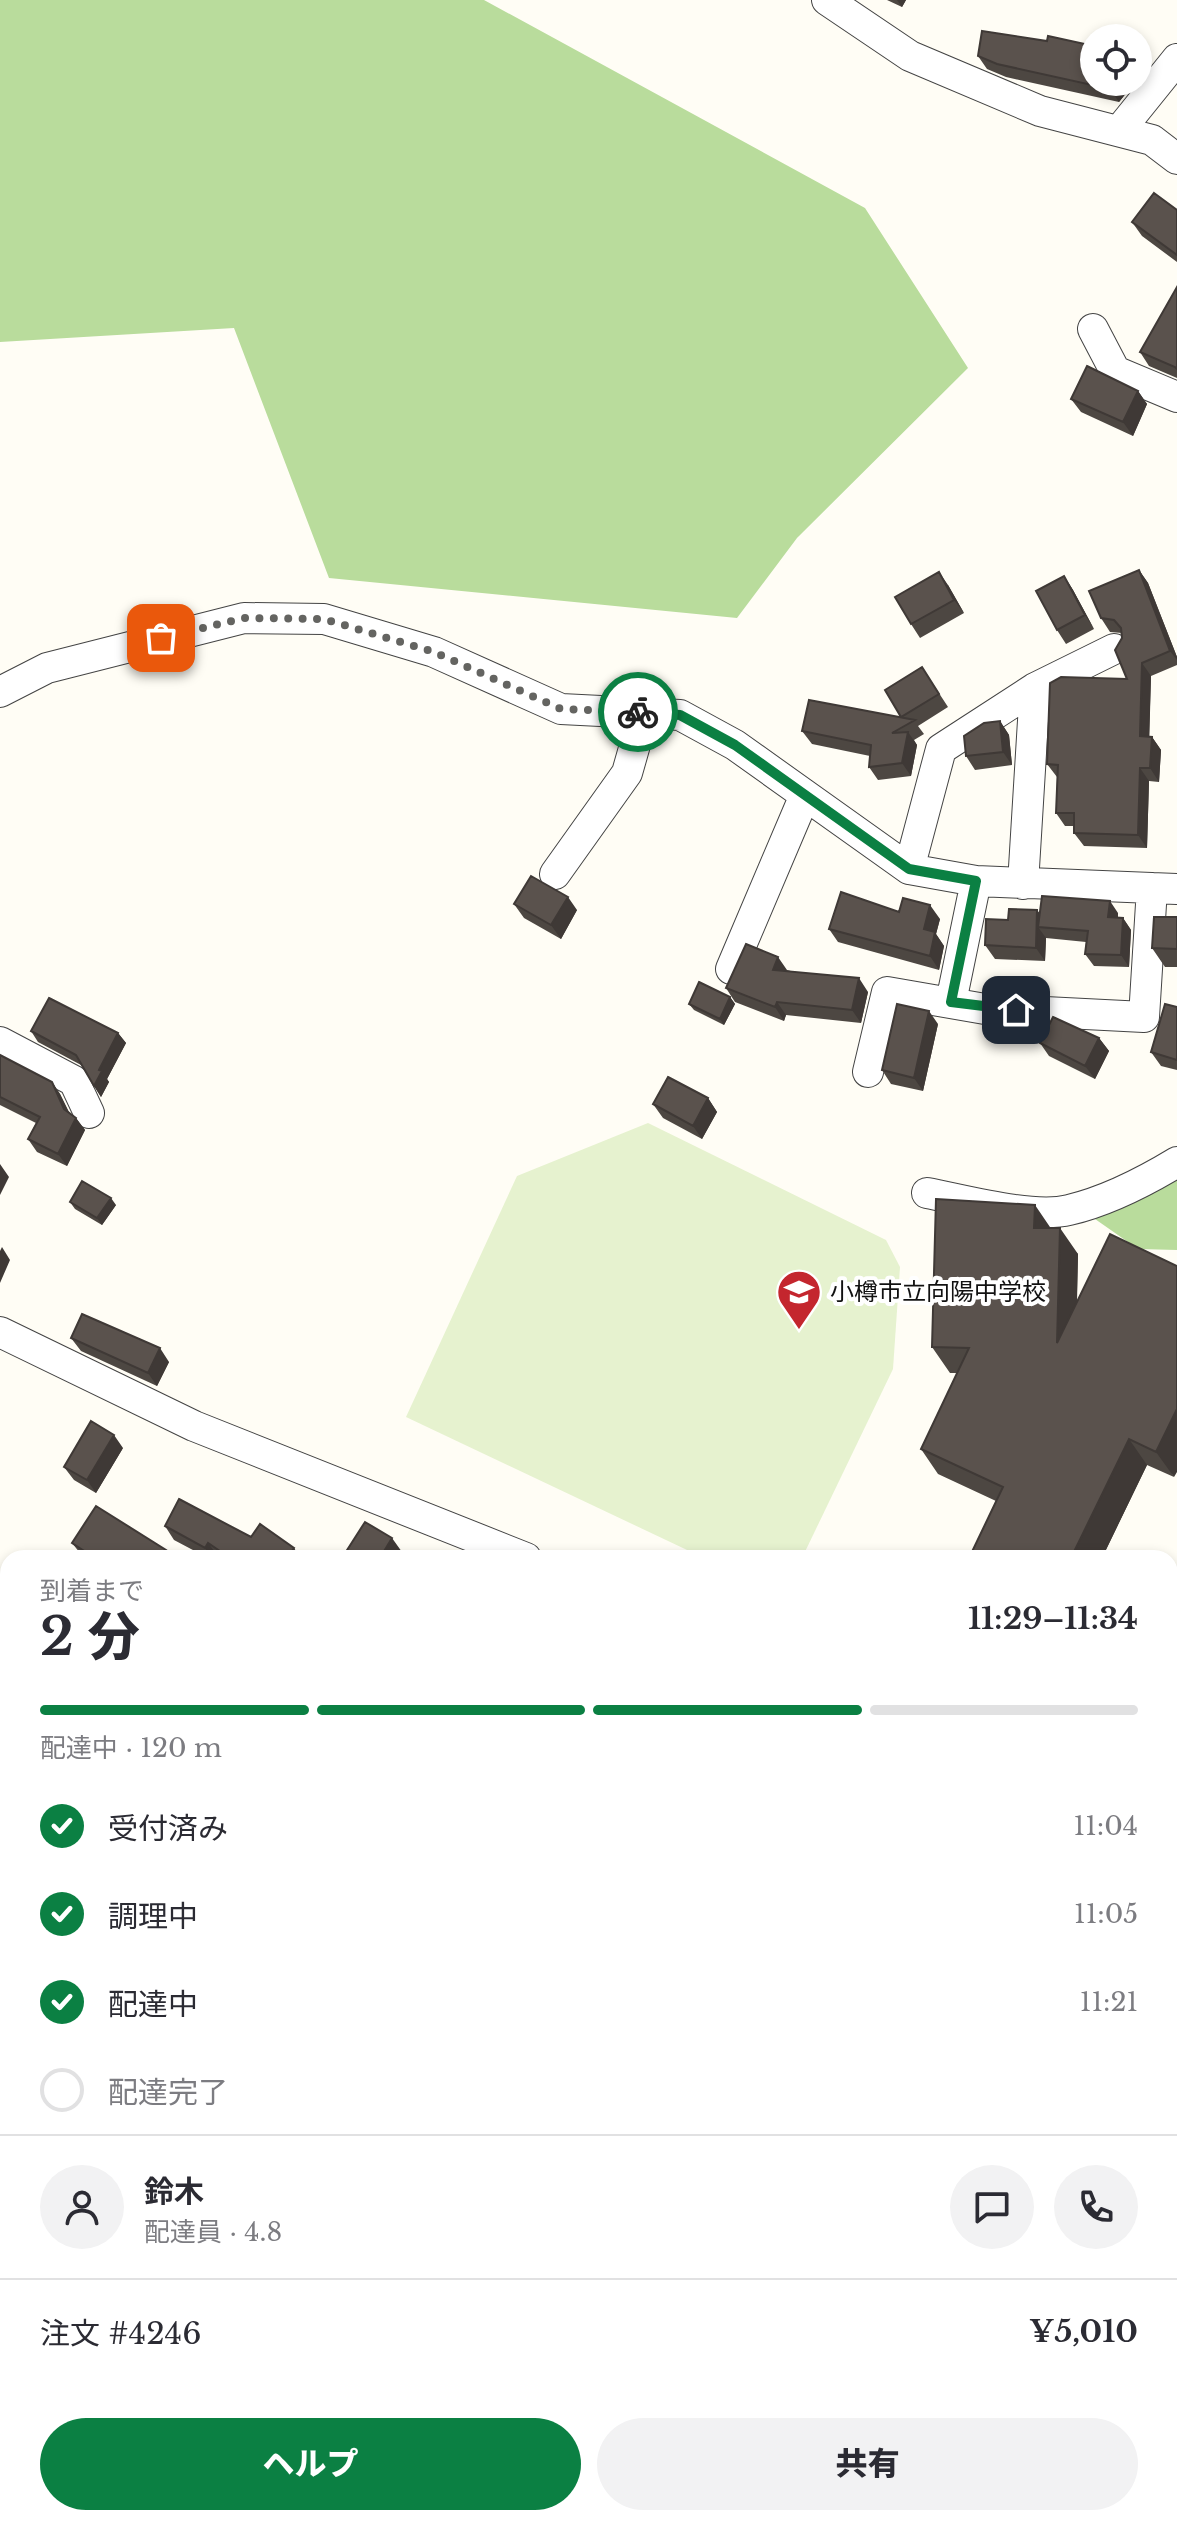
<!DOCTYPE html>
<html lang="ja">
<meta charset="utf-8">
<style>
body{margin:0;font-family:"Libre Baskerville","Noto Sans JP",serif;background:#f2f2f3;color:#2b2b33;height:100vh;display:flex;flex-direction:column;font-size:30px;white-space:nowrap}
*{box-sizing:border-box;margin:0}
p{font-size:26px;color:#7c7c81}
.icon{flex:none;width:44px;height:44px;fill:none;stroke:currentColor;stroke-width:2;stroke-linecap:round;stroke-linejoin:round}
.map{position:relative;flex:1;overflow:hidden}
.drawer{position:absolute;left:0px;top:1550px;width:1178px;height:976px;display:flex;flex-direction:column;background:#fff;border-radius:24px 24px 0 0;box-shadow:0 4px 12px #0003}
.drawer>*{flex:none}
.fabs{position:absolute;left:1080px;top:24px;display:grid;gap:16px}
.fabs a{display:grid;place-items:center;width:72px;height:72px;border-radius:50%;background:#fff;box-shadow:0 4px 12px #0003;font-size:40px}
.pin{position:absolute;display:grid;place-items:center;width:68px;height:68px;color:#fff;margin:-34px;border-radius:16px;box-shadow:0 4px 12px #0006}
.courier{position:absolute;display:grid;place-items:center;width:80px;height:80px;margin:-40px;border:6px solid #0b8043;border-radius:50%;background:#fff;color:#222;box-shadow:0 2px 10px #0007}
.summary em{font-style:normal;font-weight:800}
.summary div{display:flex;flex-direction:column-reverse}
.summary{display:flex;align-items:center;justify-content:space-between;height:136px;padding:0 40px}
h1{font-size:52px;font-weight:800;line-height:60px}
.bar{display:grid;grid-template-columns:repeat(4,1fr);gap:12px 8px;align-content:center;height:96px;padding:0 40px}
.bar i{height:10px;border-radius:6px;background:#e1e1e2}
.bar .selected{background:#0b8043}
.bar p{grid-column:span 4}
.line{display:flex;align-items:center;gap:20px;padding:0 40px;border-top:2px solid #e1e1e2}
.line div{flex:1}
.round{display:grid;place-items:center;flex:none;width:84px;height:84px;border-radius:42px;background:#f2f2f3}
ol{padding:0 40px;list-style:none}
li{display:flex;align-items:center;gap:24px;height:88px}
li p{margin-inline-start:auto}
li .icon{padding:8px;border-radius:50%;background:#0b8043;color:#fff;stroke-width:4}
li:last-child{color:#7c7c81}
li i{width:44px;height:44px;border:4px solid #e1e1e2;border-radius:50%}
.cta{display:flex;gap:16px;margin-top:auto;padding:16px 40px}
.cta a{flex:1;height:92px;border-radius:48px;background:#0b8043;color:#fff;font-size:32px;font-weight:800;line-height:92px;text-align:center}
.cta a+a{background:#f2f2f3;color:#2b2b33}
.map>svg:first-child{display:block}
.forest{fill:#b9dc9c}
.pitch{fill:#e6f2cf}
.lines{fill:none;stroke-linecap:round;stroke-linejoin:round}
.street-casing{stroke:#444;stroke-width:32}
.street{stroke:#fff;stroke-width:30}
.wall{fill:#4d4742}
.shaded-wall{fill:#3f3936}
.building{fill:#5a524d;stroke:#3f3936;stroke-width:2}
.done{stroke:#646461;stroke-width:8;stroke-dasharray:0 14.4}
.route{stroke:#0b8043;stroke-width:10}
.labels{text-anchor:middle;stroke-width:8;stroke-linejoin:round;paint-order:stroke}
.poi-label{font-size:24px;fill:#111;stroke:#fff;text-anchor:start}
</style>
<div class="map">
<svg width="1177" height="2526" viewBox="0 0 1177 2526">
<rect width="100%" height="100%" fill="#fffdf5"/>
<!-- forest -->
<path class="forest" d="M0,0H484L865,208L968,368L797,538L737,618L329,578L234,328L0,342Z
M1177,1179V1250L1138,1249L1095,1219Z"/>
<!-- pitch -->
<path class="pitch" d="M648,1123L886,1240L900,1267L893,1369L802,1558H704L406,1417L517,1176Z"/>
<g class="lines">
<!-- street casing -->
<g class="street-casing">
<path id="street" d="M827,0L910,56L1040,111L1152,140L1177,159
M1119,131L1177,59
M1093,329L1115,371L1177,397
M0,692L47,668L244,618L324,619L434,652L561,709L680,715L735,745L909,869L976,881L1177,889
M909,869L941,749L1035,688L1114,649
M555,874L627,773L644,713
M1023,884L1035,688
M731,969L805,795
M951,1002L976,881
M0,1042L74,1081L89,1113
M868,1072L887,992L985,1009L1144,1017L1152,888
M927,1193C964,1200 1033,1219 1069,1210C1107,1201 1144,1182 1177,1162
M0,1332L194,1426L526,1558
M0,1660L8,1665
M1170,1783L1177,1786
M0,1842L8,1848
M1170,1849L1177,1835
M0,1908L8,1899
M0,2211L8,2201
M1170,2388L1177,2379
M0,2462L8,2469
M62,2518L71,2526
M298,2518L307,2526
M541,2518L551,2526
M259,2526L266,2518
M829,2526L837,2518
M1050,2526L1057,2518"/>
</g>
<!-- street -->
<use href="#street" class="street"/>
</g>
<!-- wall -->
<path class="wall" d="M887,0H906L902,7Z
M978,56L1094,82H1132L1131,87L1119,102L1006,77L987,69Z
M1177,210V262L1142,236L1132,222Z
M1177,287V378L1149,366L1140,352Z
M1138,391L1147,404L1133,436L1081,412L1071,399Z
M1139,570L1148,583L1177,657V665L1151,676L1149,737H1152L1161,750L1159,782L1149,781L1147,848L1084,846L1074,833V826H1065L1056,813L1057,777L1047,764L1127,679L1122,633L1110,632L1101,618Z
M1064,576L1073,590L1094,629L1066,644L1057,630Z
M948,585L964,613L920,638L911,624Z
M922,667L948,707L918,726L924,734L914,740L917,745L911,776L878,780L869,767L870,756L812,744L802,731L902,718L885,690Z
M1000,721L1009,735L1012,765L975,770L966,756Z
M514,904L577,910L561,939L524,918Z
M1037,910L1040,914L1118,913V918H1123L1131,930L1129,967L1094,966L1085,954L1086,942L1046,938L1045,961L995,959L985,945L1008,920Z
M899,912L940,919L936,934L944,946L939,970L838,942L829,929Z
M1177,917V967H1165L1152,948Z
M787,970L868,992L861,1023L786,1015L784,1021L735,1002L726,988Z
M730,997L735,1004L724,1025L694,1010L689,1004Z
M1177,1007V1070L1161,1066L1151,1052Z
M938,1024L923,1091L891,1084L882,1070Z
M31,1031L118,1033L126,1043L107,1079L109,1082L101,1097L81,1065L38,1042Z
M1099,1038L1109,1051L1095,1079L1049,1056L1040,1043Z
M0,1055L52,1082L60,1094L69,1112L76,1118L85,1130L67,1166L37,1152L28,1139L36,1123L0,1105Z
M708,1098L717,1112L702,1139L663,1118L653,1104Z
M70,1202L116,1205L102,1225L75,1209Z
M1051,1228L1078,1254L1077,1303L1174,1477L1147,1465L1102,1558H969L996,1501L938,1474L921,1449L957,1373H950L932,1347Z
M71,1338L169,1362L157,1386L81,1351Z
M123,1448L96,1493L74,1480L64,1467Z
M165,1526L251,1537L301,1558H220L218,1556L217,1558H208L174,1540Z
M72,1543L166,1550L172,1558H84Z
M0,1688L8,1693V1804L0,1798Z
M8,1901V1952L0,1946V1910Z
M0,1956L4,2019L8,2022V2134L0,2128Z
M1177,2135V2221L1170,2216V2149Z
M8,2217V2267L0,2261V2227Z
M1170,2434L1177,2440V2476L1171,2471L1170,2472Z
M358,2518H524V2521L530,2526H368Z
M752,2518H810L802,2526H758Z
M896,2518H983L991,2526H904Z"/>
<!-- shaded-wall -->
<path class="shaded-wall" d="M897,0H906L902,7Z
M1115,82H1132L1131,87L1119,102L1110,89Z
M1138,391L1147,404L1133,436L1123,422Z
M1139,570L1148,583L1177,657V660L1170,651Z
M939,572L948,585L964,613L954,600Z
M1064,576L1073,590L1094,629L1085,615Z
M1142,663L1151,676L1149,749L1140,736Z
M1000,721L1009,735L1012,765L1003,752Z
M908,732L917,745L911,776L902,763Z
M1152,737L1161,750L1159,782L1150,768Z
M1140,768L1149,781L1147,848L1138,835Z
M568,897L577,910L561,939L551,925Z
M1110,901L1118,913L1117,929L1108,917Z
M930,905L940,919L936,934L944,946L939,970L930,956L924,929Z
M1037,910L1047,924L1038,927L1046,938L1045,961L1036,948Z
M1123,918L1131,930L1129,967L1121,955Z
M778,957L787,970L782,983L773,970Z
M859,978L868,992L861,1023L852,1010Z
M730,997L735,1004L724,1025L720,1019Z
M777,1002L786,1015L784,1021L775,1007Z
M929,1011L938,1024L923,1091L914,1078Z
M118,1033L126,1043L107,1079L109,1082L101,1097L94,1086L99,1070Z
M1099,1038L1109,1051L1095,1079L1085,1066Z
M52,1082L60,1094L73,1121L64,1109Z
M708,1098L717,1112L702,1139L693,1126Z
M76,1118L85,1130L67,1166L58,1154Z
M0,1164L9,1177L0,1195Z
M111,1198L116,1205L102,1225L97,1218Z
M1035,1205L1052,1230L1034,1228Z
M1060,1228L1078,1254L1075,1369L1057,1343Z
M2,1247L10,1260L0,1283V1251Z
M160,1348L169,1362L157,1386L148,1373Z
M1177,1409V1472L1174,1477L1156,1452Z
M114,1435L123,1448L96,1493L87,1480Z
M1129,1439L1147,1465L1102,1558H1071Z
M392,1538L402,1552L398,1558H380Z
M208,1543L218,1556L217,1558H212L205,1548Z
M294,1548L301,1558H287Z
M166,1550L172,1558H160Z
M8,1989V2013L1,2024L0,2000Z
M1177,2083V2106L1170,2115V2093Z
M1177,2300V2323L1175,2326L1170,2320V2310Z
M192,2518H211L205,2526H185Z
M340,2518H352L345,2525Z
M1093,2518H1108L1102,2526H1088Z"/>
<!-- building -->
<path class="building" d="M982,31L1047,41L1048,36L1094,46V82H1115L1110,89L997,64L978,56Z
M1154,193L1177,210V255L1132,222Z
M1177,287V369L1175,367L1140,352Z
M1087,366L1138,391L1123,422L1071,399Z
M1139,570L1170,651L1142,663L1140,736L1152,737L1150,768H1140L1138,835L1074,833V813H1056L1058,765L1047,764L1050,683L1061,677L1127,679L1115,650L1122,638L1121,628L1114,620L1101,618L1089,591Z
M939,572L954,600L911,624L895,597Z
M1064,576L1085,615L1057,630L1036,591Z
M922,667L939,694L901,717L885,690Z
M809,700L915,720L892,733L908,732L902,763L869,767L871,745L802,731Z
M1000,721L1003,752L966,756L964,736L984,723Z
M531,876L568,897L551,925L514,904Z
M841,892L899,912L903,898L930,905L924,929L935,932L930,956L829,929Z
M1042,896L1110,901L1108,917L1123,918L1121,955L1085,954L1088,931L1038,927Z
M1009,909L1037,910L1036,948L985,945L986,919L1008,920Z
M1154,917H1177V949L1152,948Z
M746,944L778,957L773,970L859,978L852,1010L777,1002L775,1007L726,988Z
M699,982L730,997L720,1019L689,1004Z
M49,998L118,1033L99,1070L102,1071L94,1086L76,1055L31,1031Z
M897,1004L929,1011L914,1078L882,1070Z
M1165,1004L1177,1007V1060L1151,1052Z
M1053,1017L1099,1038L1085,1066L1040,1043Z
M0,1055L52,1082L64,1109L76,1118L58,1154L28,1139L40,1117L0,1097Z
M668,1077L708,1098L693,1126L653,1104Z
M82,1181L111,1198L97,1218L70,1202Z
M936,1199L1035,1205L1034,1228H1060L1057,1343L1110,1234L1177,1266V1409L1156,1452L1129,1439L1071,1558H969L1003,1487L921,1449L969,1348L932,1347Z
M82,1314L160,1348L148,1373L71,1338Z
M91,1421L114,1435L87,1480L64,1467Z
M179,1499L251,1537L260,1524L294,1548L287,1558H230L208,1543L205,1548L165,1526Z
M96,1506L166,1550L160,1558H95L72,1543Z
M365,1522L392,1538L380,1558H342Z
M0,1688L8,1693V1799L0,1793Z
M8,1901V1940L5,1943L0,1940V1910Z
M1177,1906V2083L1170,2093V1923Z
M0,1956L8,1962V1989L0,2000Z
M0,2017L8,2022V2129L0,2122Z
M1177,2135V2215L1170,2210V2149Z
M8,2217V2260L0,2254V2227Z
M1170,2257L1177,2260V2300L1170,2310Z
M1170,2434L1177,2440V2471L1170,2466Z
M133,2518H192L185,2526H126Z
M270,2518H273L281,2526H262Z
M364,2518H521L530,2526H372Z
M754,2518H788L780,2526H761Z
M900,2518H983L989,2523L986,2526H908Z
M1066,2518H1093L1088,2526H1059Z"/>
<g class="lines">
<!-- done -->
<path class="done" d="M161,638L244,618L324,619L434,652L561,709L638,712"/>
<!-- route -->
<path class="route" d="M638,712L680,715L735,745L909,869L976,881L951,1002L1016,1010"/>
</g>
<!-- icons -->
<defs>
<g id="school-pin" transform="scale(2.3)"><path d="M0 17L-7.5 6A9.5 9.5 0 1 1 7.5 6Z" fill="#c4262e" stroke="#fff"/><path d="M0-5L7-2L0 1L-7-2ZM-4 1L0 2.5L4 1V4Q0 6-4 4Z" fill="#fff"/></g>
</defs>
<g fill-rule="evenodd">
<use href="#school-pin" x="799" y="1292"/>
</g>
<g class="labels">
<!-- poi labels -->
<g class="poi-label">
<text x="830" y="1300">小樽市立向陽中学校</text>
</g>
</g>
</svg>
<div class="fabs">
<a><svg class="icon" aria-label="locate" viewBox="0 0 24 24"><circle cx="12" cy="12" r="6"/><path d="M12 2v4M12 18v4M2 12h4M18 12h4"/></svg></a>
</div>
<div class="pin" style="left:161px;top:638px;background:#ea580c"><svg class="icon" aria-label="bag" viewBox="0 0 24 24"><path d="M5 8h14l-1 12H6zM9 8a3 3 0 0 1 6 0"/></svg></div>
<div class="pin" style="left:1016px;top:1010px;background:#1f2937"><svg class="icon" aria-label="home" viewBox="0 0 24 24"><path d="M3 11l9-7 9 7M6 9v11h12V9"/></svg></div>
<div class="courier" style="left:638px;top:712px"><svg class="icon" aria-label="bike" viewBox="0 0 24 24"><circle cx="6" cy="16" r="4"/><circle cx="18" cy="16" r="4"/><path d="M6 16l4-8h5l3 8M10 8l3 8H6M13 5h3"/></svg></div>
<section class="drawer">
<div class="summary"><div><h1>2 分</h1><p>到着まで</p></div><em>11:29–11:34</em></div>
<div class="bar"><i class="selected"></i><i class="selected"></i><i class="selected"></i><i></i><p>配達中 · 120 m</p></div>
<ol>
<li><svg class="icon" aria-label="check" viewBox="0 0 24 24"><path d="M5 12l5 5 9-10"/></svg>受付済み<p>11:04</p></li>
<li><svg class="icon" aria-label="check" viewBox="0 0 24 24"><path d="M5 12l5 5 9-10"/></svg>調理中<p>11:05</p></li>
<li><svg class="icon" aria-label="check" viewBox="0 0 24 24"><path d="M5 12l5 5 9-10"/></svg>配達中<p>11:21</p></li>
<li><i></i>配達完了</li>
</ol>
<div class="line" style="height:144px"><a class="round"><svg class="icon" aria-label="person" viewBox="0 0 24 24"><circle cx="12" cy="8" r="4"/><path d="M4 21q1-7 8-7t8 7"/></svg></a><div><b>鈴木</b><p>配達員 · 4.8</p></div><a class="round"><svg class="icon" aria-label="chat" viewBox="0 0 24 24"><path d="M4 5h16v11H9l-5 4z"/></svg></a><a class="round"><svg class="icon" aria-label="phone" viewBox="0 0 24 24"><path d="M5 4h4l2 5-3 2q2 4 5 5l2-3 5 2v4C11 20 4 13 5 4z"/></svg></a></div>
<div class="line" style="height:104px"><div>注文 #4246</div><b>¥5,010</b></div>
<div class="cta"><a>ヘルプ</a><a>共有</a></div>
</section>
</div>
